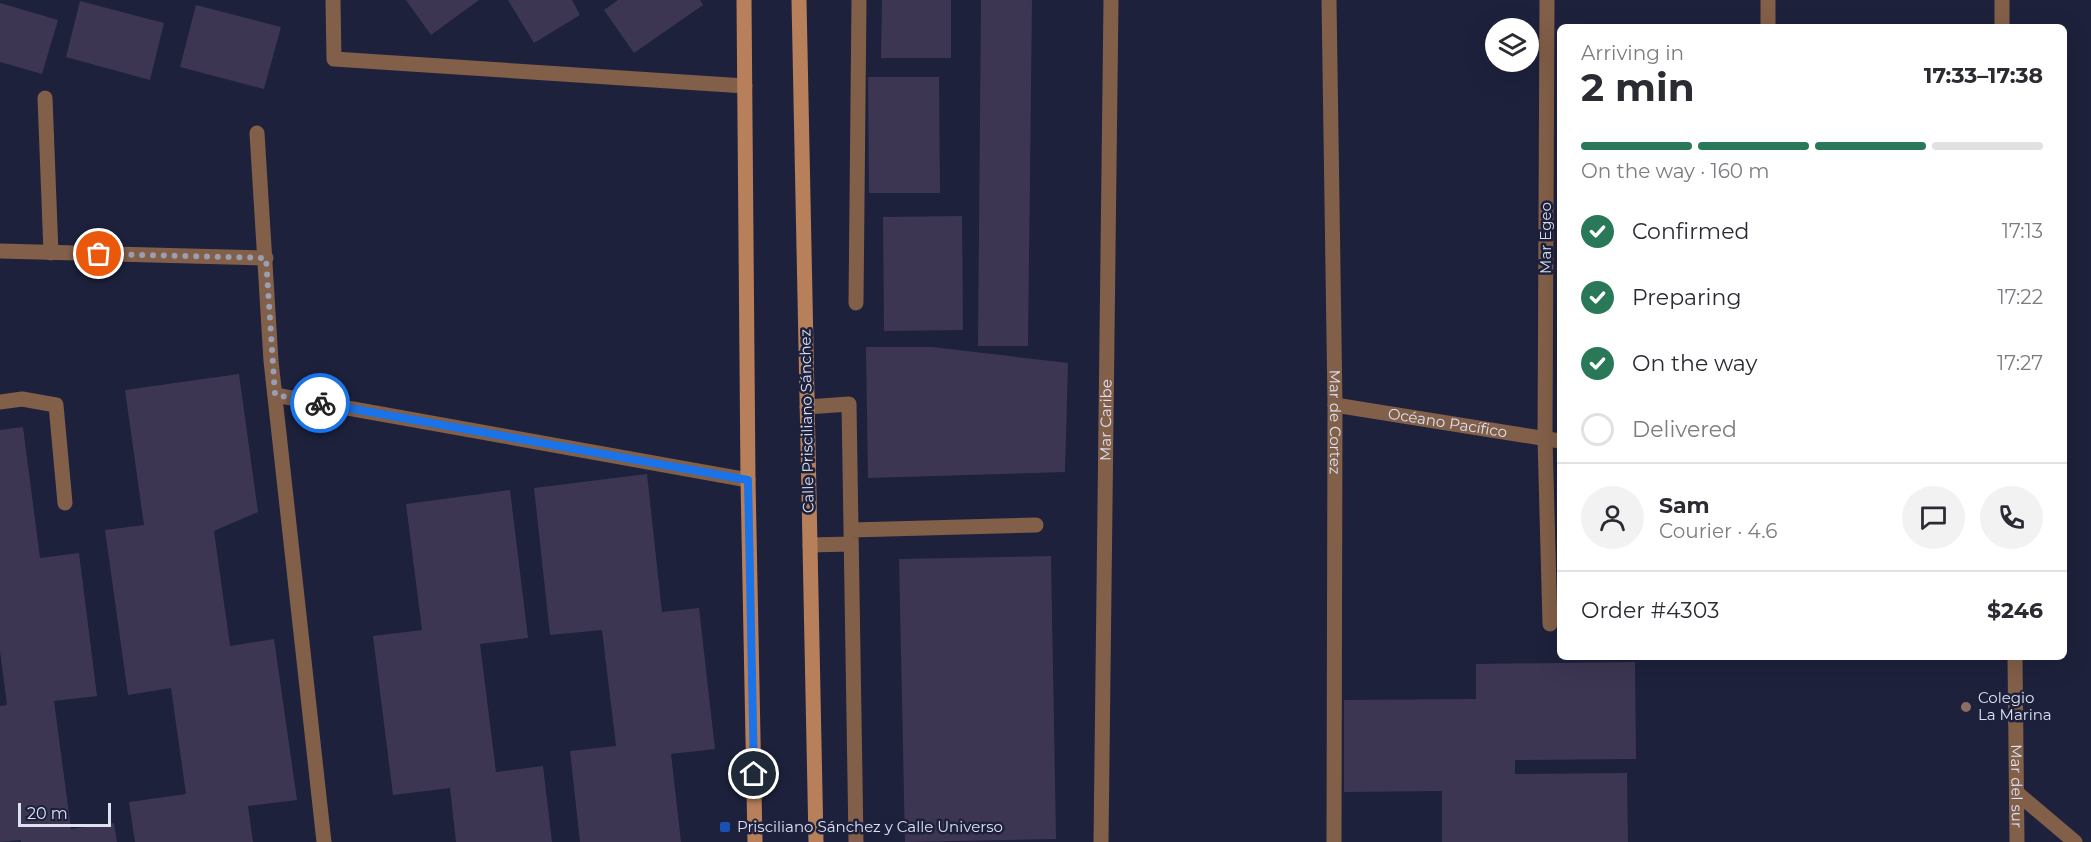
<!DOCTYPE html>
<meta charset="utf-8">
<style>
body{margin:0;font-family:Montserrat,sans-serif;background:#f2f2f3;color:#2b2b33;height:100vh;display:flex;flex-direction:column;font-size:22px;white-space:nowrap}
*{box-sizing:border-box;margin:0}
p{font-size:20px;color:#7c7c81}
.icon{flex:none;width:33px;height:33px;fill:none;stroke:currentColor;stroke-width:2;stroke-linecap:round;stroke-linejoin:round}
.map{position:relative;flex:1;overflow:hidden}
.side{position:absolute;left:1557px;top:24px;width:510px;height:636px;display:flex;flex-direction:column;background:#fff;border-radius:9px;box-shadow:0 6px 24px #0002}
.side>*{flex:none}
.buttons{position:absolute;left:1485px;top:18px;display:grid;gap:12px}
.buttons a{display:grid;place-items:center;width:54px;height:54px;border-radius:50%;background:#fff;box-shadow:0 6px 24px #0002;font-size:30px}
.scale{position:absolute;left:18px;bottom:15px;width:93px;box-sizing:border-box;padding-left:6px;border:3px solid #dde1f2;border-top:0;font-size:16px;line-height:21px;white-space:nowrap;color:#dde1f2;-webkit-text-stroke:4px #1d213b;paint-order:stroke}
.pin{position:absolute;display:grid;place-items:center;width:51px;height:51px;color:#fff;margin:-26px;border:3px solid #fff;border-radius:50%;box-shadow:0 2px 6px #0007}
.courier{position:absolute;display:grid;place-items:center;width:60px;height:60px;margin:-30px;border:4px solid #1a73e8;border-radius:50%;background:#fff;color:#222;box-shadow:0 2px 8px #0007}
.head em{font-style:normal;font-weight:700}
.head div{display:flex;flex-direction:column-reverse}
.head{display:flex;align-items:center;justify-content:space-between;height:102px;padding:0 24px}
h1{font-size:39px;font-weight:700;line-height:45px}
.bar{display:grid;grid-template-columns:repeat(4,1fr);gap:9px 6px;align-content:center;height:72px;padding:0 24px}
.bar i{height:8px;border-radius:4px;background:#e1e1e2}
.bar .on{background:#297958}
.bar p{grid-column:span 4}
.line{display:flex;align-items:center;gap:15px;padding:0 24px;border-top:2px solid #e1e1e2}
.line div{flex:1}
.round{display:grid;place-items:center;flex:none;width:63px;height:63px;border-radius:32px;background:#f2f2f3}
ol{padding:0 24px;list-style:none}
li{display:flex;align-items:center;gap:18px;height:66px}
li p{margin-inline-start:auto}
li .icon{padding:6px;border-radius:50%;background:#297958;color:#fff;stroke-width:4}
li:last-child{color:#7c7c81}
li i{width:33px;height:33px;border:3px solid #e1e1e2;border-radius:50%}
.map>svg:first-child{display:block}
.building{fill:#3c3653}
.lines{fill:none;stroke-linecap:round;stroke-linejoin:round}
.lane{stroke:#825f48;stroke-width:15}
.street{stroke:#825f48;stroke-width:15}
.secondary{stroke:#b8805a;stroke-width:15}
.done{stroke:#9a9eb2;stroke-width:6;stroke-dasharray:0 10.8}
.route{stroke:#1a73e8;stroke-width:8}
.education-dot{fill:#8d6e63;stroke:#1d213b;stroke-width:2}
.transit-dot{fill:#1a4fb4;stroke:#1d213b;stroke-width:2}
.labels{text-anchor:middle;stroke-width:5;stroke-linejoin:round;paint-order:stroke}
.street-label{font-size:15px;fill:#dde1f2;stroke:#1d213b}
.poi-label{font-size:15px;fill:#dde1f2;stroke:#1d213b;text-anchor:start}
</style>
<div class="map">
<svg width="2091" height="842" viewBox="0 0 2091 842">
<rect width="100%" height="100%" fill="#1d213b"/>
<!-- building -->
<path class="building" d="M406,0H479L431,35Z
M508,0H572L580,15L534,43Z
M618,0H700L703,5L634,53L604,10Z
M882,0H951V58H881Z
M981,0H1032L1028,346H978Z
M80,1L164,23L150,80L66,57Z
M0,3L58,20L42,74L0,62Z
M196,5L281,27L264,89L180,67Z
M868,77H939L940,193H869Z
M962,216L963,330L884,331L883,217Z
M866,347H932L1068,363L1065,472L868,478Z
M239,374L258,512L214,531L230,646L274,639L297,800L248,806L253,842H135L129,802L186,794L171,688L128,695L105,530L144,525L125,390Z
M23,427L40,558L79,553L97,696L54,701L71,829L114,823L117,842H21V840L0,842V706L7,705L0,651V430Z
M647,474L662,612L699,608L715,749L671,754L681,842H580L570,751L616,746L602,630L550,635L534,488Z
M510,490L528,638L480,644L496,772L543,766L552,842H456L450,788L393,795L373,636L422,630L406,504Z
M1051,556L1056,839L905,842L899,559Z
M1635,662L1636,759L1515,760V774L1627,773L1628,842H1442V791L1344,792V700L1476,699V664Z"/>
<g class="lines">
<!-- lane -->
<path class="lane" d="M807,407L849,404L856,842
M851,530L1036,525
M810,545L851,544"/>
<!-- street -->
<g class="street">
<path d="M333,0L334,59L745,86"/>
<path id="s1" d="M1329,0L1335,405L1334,842"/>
<path d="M1547,0L1545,439L1550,624"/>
<path d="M1768,0V27"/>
<path d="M2002,0V27"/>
<path d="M45,98L51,253"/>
<path d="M257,133L271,361L324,842"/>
<path d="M0,251L266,258"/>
<path d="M856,303L859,0"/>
<path d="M275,395L748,480"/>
<path d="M0,402L22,399L56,405L65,503"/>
<path id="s2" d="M1335,405L1560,441"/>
<path id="s3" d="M2015,657L2017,842"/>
<path d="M2017,793L2075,842"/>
<path id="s4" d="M1101,842L1111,0"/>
</g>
<!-- secondary -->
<path class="secondary" d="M744,0L748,480L755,842
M799,0L816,842"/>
</g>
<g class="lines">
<!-- done -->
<path class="done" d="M99,254L266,258L275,395L320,403"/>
<!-- route -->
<path class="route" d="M320,403L748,480L754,774"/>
</g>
<!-- markers -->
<circle class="education-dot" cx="1966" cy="707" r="6"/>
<rect class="transit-dot" x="719" y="821" width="12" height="12" rx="3"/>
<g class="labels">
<!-- street labels -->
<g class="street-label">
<text transform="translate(1546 238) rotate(-90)" y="5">Mar Egeo</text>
<text transform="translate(807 421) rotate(-91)" y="5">Calle Prisciliano Sánchez</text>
<text dy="5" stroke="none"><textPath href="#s4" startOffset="422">Mar Caribe</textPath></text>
<text dy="5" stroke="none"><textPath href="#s1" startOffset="422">Mar de Cortez</textPath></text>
<text dy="5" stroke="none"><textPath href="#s2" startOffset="114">Océano Pacífico</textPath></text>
<text dy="5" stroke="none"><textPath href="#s3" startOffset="129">Mar del sur</textPath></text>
</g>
<!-- poi labels -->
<g class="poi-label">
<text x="1978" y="703">Colegio<tspan x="1978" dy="17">La Marina</tspan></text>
<text x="737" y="832">Prisciliano Sánchez y Calle Universo</text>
</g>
</g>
</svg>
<div class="buttons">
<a><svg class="icon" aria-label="layers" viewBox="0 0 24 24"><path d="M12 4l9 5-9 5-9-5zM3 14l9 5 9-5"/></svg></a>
</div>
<div class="scale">20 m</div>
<div class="pin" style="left:99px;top:254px;background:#ea580c"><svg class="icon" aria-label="bag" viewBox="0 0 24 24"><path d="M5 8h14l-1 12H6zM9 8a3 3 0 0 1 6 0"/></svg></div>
<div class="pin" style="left:754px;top:774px;background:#1f2937"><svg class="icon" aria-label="home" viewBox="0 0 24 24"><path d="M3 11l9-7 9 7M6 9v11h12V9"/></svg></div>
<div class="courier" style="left:320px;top:403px"><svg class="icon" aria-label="bike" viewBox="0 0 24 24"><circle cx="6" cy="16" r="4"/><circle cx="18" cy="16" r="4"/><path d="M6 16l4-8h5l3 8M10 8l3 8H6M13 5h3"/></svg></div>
<section class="side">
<div class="head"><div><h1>2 min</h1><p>Arriving in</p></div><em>17:33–17:38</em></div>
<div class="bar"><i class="on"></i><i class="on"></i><i class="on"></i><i></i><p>On the way · 160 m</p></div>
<ol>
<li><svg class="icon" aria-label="check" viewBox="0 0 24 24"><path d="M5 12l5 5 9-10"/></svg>Confirmed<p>17:13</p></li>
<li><svg class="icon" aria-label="check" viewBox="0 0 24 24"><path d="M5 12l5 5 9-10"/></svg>Preparing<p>17:22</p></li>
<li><svg class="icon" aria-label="check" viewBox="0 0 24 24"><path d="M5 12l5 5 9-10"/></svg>On the way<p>17:27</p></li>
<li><i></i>Delivered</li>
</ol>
<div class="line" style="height:108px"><a class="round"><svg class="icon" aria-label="person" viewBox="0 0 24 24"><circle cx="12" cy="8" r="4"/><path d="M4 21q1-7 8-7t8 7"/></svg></a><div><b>Sam</b><p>Courier · 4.6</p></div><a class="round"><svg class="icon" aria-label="chat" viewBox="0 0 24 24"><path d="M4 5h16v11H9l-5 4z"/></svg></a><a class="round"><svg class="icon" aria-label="phone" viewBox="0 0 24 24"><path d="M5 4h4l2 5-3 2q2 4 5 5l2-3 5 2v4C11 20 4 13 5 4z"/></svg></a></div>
<div class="line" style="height:78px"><div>Order #4303</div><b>$246</b></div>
</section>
</div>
